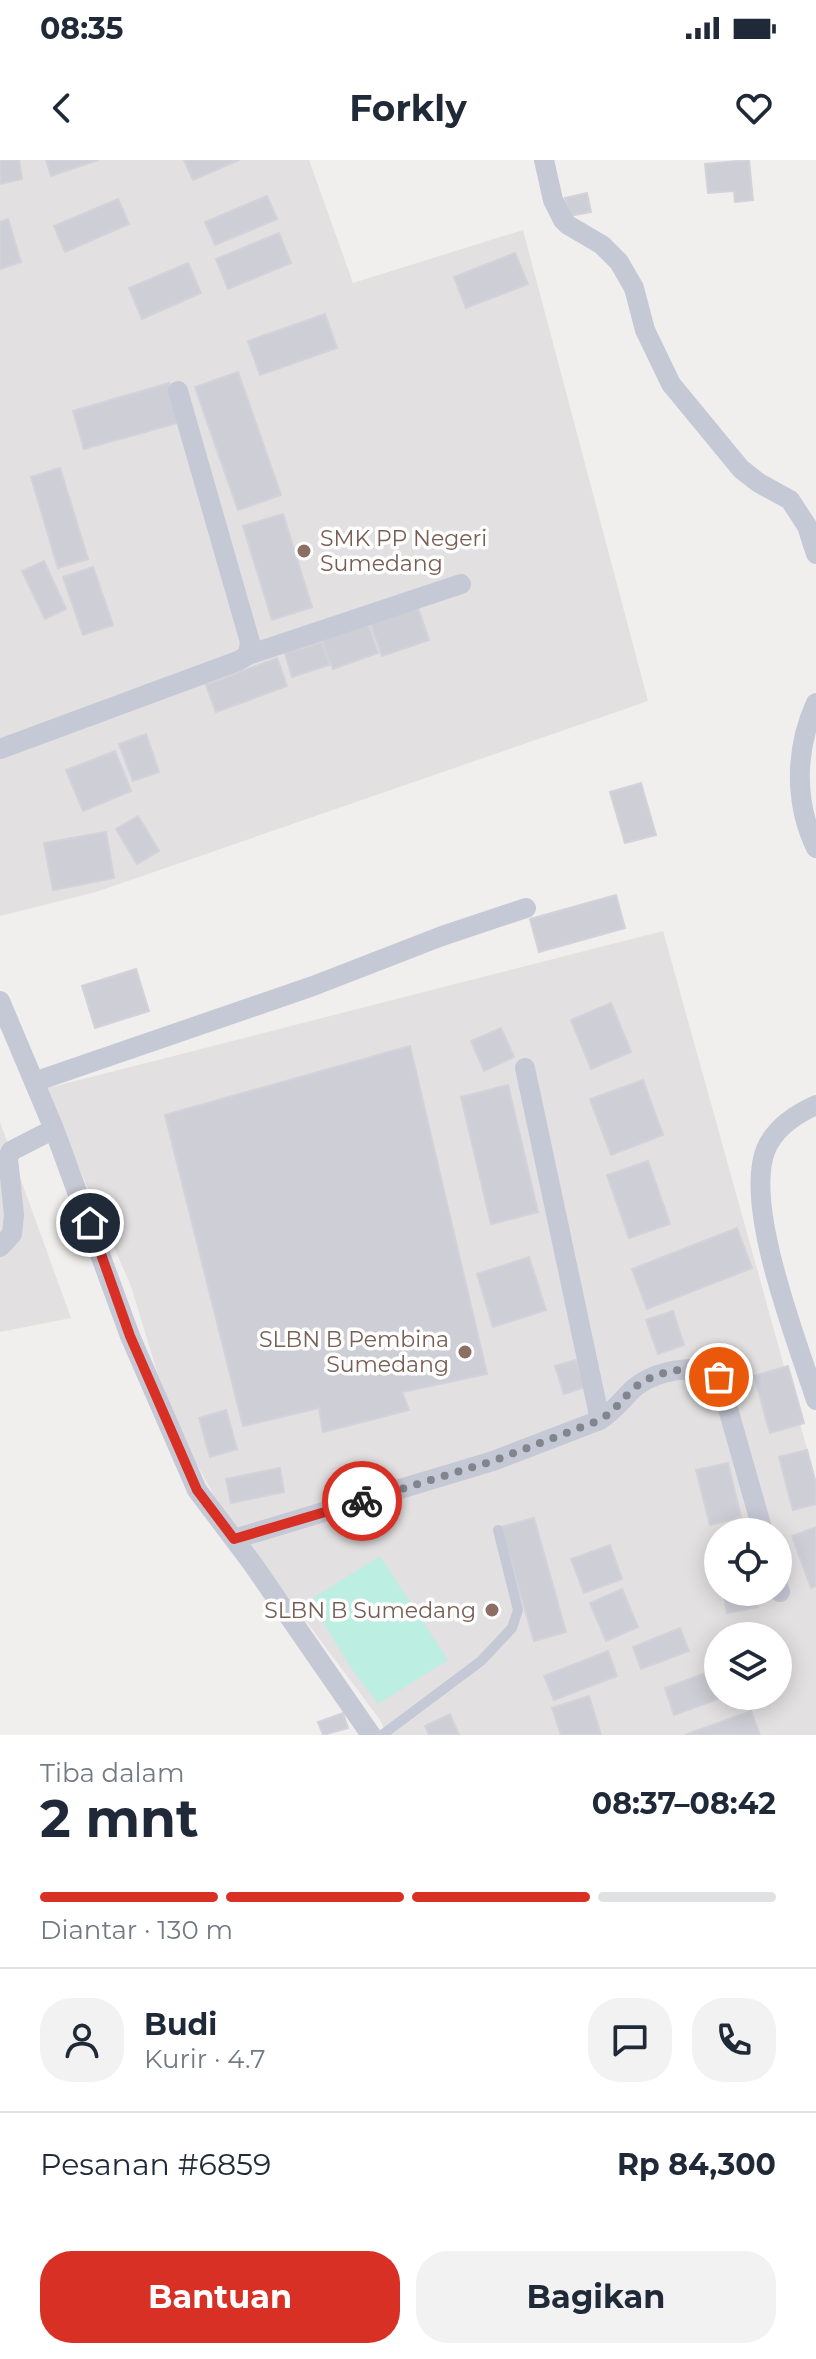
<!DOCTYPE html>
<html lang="id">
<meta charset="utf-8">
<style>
body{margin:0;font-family:Montserrat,sans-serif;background:#f2f2f3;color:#1f2937;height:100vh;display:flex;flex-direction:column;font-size:30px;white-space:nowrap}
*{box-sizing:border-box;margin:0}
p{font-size:26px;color:#747a83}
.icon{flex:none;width:44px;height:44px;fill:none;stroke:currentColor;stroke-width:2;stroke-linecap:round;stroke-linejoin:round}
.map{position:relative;height:1575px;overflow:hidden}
.panel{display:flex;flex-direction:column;background:#fff;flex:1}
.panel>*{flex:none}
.fabs{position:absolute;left:704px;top:1358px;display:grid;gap:16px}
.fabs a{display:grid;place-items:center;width:88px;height:88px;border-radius:50%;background:#fff;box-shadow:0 4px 20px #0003;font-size:40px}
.pin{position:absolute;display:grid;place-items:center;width:68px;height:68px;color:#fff;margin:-34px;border:4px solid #fff;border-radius:50%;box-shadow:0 2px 8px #0007}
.courier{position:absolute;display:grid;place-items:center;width:80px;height:80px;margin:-40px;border:6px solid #d93025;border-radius:50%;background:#fff;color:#222;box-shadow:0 2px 10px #0007}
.head em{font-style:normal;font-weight:700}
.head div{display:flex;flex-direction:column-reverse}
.head{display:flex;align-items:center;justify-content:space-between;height:136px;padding:0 40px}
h1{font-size:52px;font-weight:700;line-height:60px}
.bar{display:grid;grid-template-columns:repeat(4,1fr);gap:12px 8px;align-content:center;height:96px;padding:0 40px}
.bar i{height:10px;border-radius:6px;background:#e0e1e3}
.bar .current{background:#d93025}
.bar p{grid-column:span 4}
.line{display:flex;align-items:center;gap:20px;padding:0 40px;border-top:2px solid #e0e1e3}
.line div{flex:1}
.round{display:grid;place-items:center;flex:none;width:84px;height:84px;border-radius:32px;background:#f2f2f3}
.primary-button{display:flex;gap:16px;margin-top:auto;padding:16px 40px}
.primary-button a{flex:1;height:92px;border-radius:32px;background:#d93025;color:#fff;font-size:32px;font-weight:700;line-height:92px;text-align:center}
.primary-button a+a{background:#f2f2f3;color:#1f2937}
.status{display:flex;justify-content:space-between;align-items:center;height:56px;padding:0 40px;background:#fff;direction:ltr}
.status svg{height:22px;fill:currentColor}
header{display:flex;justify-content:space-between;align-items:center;height:104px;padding:0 40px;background:#fff;font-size:36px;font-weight:700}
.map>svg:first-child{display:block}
.education{fill:#e2e0e0;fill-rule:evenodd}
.green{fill:#bdeee2}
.building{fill:#cecfd6;stroke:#d3d2da;stroke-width:2}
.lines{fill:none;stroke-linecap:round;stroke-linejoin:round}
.lane{stroke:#c5c8d5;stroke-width:10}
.street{stroke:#c5c8d5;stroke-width:20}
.done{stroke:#82848e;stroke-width:8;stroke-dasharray:0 14.4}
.route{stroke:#d93025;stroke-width:10}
.education-dot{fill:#8d6e63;stroke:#fff;stroke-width:3}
.labels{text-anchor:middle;stroke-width:7;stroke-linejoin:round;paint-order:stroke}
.education-label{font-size:22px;fill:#785e54;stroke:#fff;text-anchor:end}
</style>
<div class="status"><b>08:35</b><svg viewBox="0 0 49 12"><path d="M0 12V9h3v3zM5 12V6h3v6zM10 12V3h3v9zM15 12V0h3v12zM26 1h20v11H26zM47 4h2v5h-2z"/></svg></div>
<header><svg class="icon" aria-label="back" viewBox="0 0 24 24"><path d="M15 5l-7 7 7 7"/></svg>Forkly<svg class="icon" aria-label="heart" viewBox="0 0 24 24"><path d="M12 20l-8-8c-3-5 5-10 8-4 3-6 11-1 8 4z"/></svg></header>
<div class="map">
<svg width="816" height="1575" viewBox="0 0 816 1575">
<rect width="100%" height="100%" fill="#f1efee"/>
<!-- education -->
<path class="education" d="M0,0H309L353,123L523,70L648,541L96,732L0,756Z
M663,771L816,1321V1575H387L380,1560L220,1346L171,1258L131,1126L44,929ZM718,1372H778V1432H718ZM718,1476H778V1536H718Z
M0,962L71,1158L0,1172Z"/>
<!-- green -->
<path class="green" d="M380,1396L448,1500L378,1544L349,1505L310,1440Z"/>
<!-- building -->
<path class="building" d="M0,0H19L22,19L0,24Z
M46,0H98L51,16Z
M184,0H239L193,20Z
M749,0L753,40L735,42L734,31L708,33L705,4Z
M587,33L591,52L569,56L565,38Z
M267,36L277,59L215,85L205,62Z
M118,39L129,64L65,92L54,66Z
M8,59L21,102L0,109V62Z
M279,73L291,103L228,129L216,99Z
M515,93L528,124L466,148L454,117Z
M188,103L201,133L142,159L129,128Z
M325,154L337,188L260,215L248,181Z
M238,212L281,335L238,350L195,227Z
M169,223L181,262L84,289L73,251Z
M60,308L88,399L58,408L31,317Z
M283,354L312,447L272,460L243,366Z
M44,401L66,449L45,459L22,411Z
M93,407L113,465L83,475L63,417Z
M417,445L429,480L382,496L370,462Z
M367,461L378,493L333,509L321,477Z
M322,482L329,505L292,517L285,493Z
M277,498L287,526L216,552L206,525Z
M146,574L159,612L133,621L119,584Z
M115,591L131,631L83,651L66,610Z
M641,623L656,675L625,683L610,632Z
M138,656L159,691L137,704L116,669Z
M106,672L114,718L53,730L44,683Z
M616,735L625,768L539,792L530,759Z
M136,809L149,851L95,868L82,826Z
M611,843L631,892L591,909L571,860Z
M501,868L514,897L484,911L471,881Z
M410,886L487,1214L402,1232L409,1250L323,1272L319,1248L243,1266L165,955Z
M643,920L663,975L611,995L590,939Z
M508,925L538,1052L491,1064L461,937Z
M648,1001L670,1064L629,1078L607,1015Z
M737,1068L752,1108L647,1149L632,1109Z
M529,1097L546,1150L493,1167L477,1114Z
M673,1151L684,1185L658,1194L646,1160Z
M576,1200L585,1227L564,1234L555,1206Z
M788,1206L804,1263L770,1273L754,1216Z
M226,1250L237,1289L210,1297L199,1258Z
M807,1290L816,1324V1344L793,1350L779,1297Z
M728,1303L741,1357L710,1365L696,1310Z
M280,1308L284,1332L231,1343L226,1319Z
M534,1358L566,1472L534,1481L501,1367Z
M816,1367V1426L811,1428L792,1376Z
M610,1385L622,1419L584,1433L571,1399Z
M622,1429L638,1467L606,1481L590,1443Z
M723,1432H755L758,1447L727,1453Z
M680,1468L689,1491L641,1509L633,1487Z
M608,1491L617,1516L554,1540L544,1516Z
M708,1512L718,1539L674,1555L665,1528Z
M589,1536L601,1575H561L552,1548Z
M751,1551L760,1575H685Z
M343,1553L348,1568L323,1575L318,1562Z
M450,1554L459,1575H429L425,1566Z"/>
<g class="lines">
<!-- lane -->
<path class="lane" d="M382,1575L481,1501L512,1468L518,1450L498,1370"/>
<!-- street -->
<path class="street" d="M544,0L553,40L563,60L568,65L602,85L619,102L634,128L645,170L671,224L741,309L759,323L790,340L807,366L816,394
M248,495L461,424
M816,543C795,589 794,642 816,688
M0,589L238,501L248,495L250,482L178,231
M0,841L54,969L130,1176L197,1330L252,1403L371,1575
M525,908L600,1260
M34,922L313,826L442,776L526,748
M816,945C796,954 775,968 766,989C743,1045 797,1181 816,1240
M0,1087L12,1074L14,1055L8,998L11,991L54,969
M234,1379L493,1301L600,1260C614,1251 622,1240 633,1229C654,1211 679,1209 706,1208L712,1209L719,1217L763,1372
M778,1426L780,1432"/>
</g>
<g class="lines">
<!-- done -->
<path class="done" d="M362,1341L493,1301L600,1260C614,1251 622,1240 633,1229C654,1211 679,1209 706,1208L712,1209L719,1217"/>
<!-- route -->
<path class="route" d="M90,1063L130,1176L197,1330L234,1379L362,1341"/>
</g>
<!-- markers -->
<g class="education-dot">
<circle cx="304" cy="391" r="8"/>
<circle cx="465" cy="1192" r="8"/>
<circle cx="492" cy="1450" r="8"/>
</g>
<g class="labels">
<!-- education labels -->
<g class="education-label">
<text x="320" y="386" text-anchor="start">SMK PP Negeri<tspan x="320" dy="25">Sumedang</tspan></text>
<text x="449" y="1187">SLBN B Pembina<tspan x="449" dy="25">Sumedang</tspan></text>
<text x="476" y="1458">SLBN B Sumedang</text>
</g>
</g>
</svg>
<div class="fabs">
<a><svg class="icon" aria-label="locate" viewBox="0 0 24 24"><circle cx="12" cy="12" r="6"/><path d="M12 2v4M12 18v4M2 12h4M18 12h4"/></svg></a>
<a><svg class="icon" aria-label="layers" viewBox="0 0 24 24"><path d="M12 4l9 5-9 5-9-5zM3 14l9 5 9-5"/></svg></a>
</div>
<div class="pin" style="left:719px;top:1217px;background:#ea580c"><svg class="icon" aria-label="bag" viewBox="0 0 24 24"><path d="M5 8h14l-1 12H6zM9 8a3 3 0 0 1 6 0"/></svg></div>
<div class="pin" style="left:90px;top:1063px;background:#1f2937"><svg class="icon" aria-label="home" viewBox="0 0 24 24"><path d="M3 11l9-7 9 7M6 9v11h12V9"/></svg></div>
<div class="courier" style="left:362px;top:1341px"><svg class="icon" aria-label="bike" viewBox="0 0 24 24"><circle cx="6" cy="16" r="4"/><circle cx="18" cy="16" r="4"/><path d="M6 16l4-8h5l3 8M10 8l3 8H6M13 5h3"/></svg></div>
</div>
<section class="panel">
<div class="head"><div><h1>2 mnt</h1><p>Tiba dalam</p></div><em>08:37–08:42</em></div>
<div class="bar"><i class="current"></i><i class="current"></i><i class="current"></i><i></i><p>Diantar · 130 m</p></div>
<div class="line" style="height:144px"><a class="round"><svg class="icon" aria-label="person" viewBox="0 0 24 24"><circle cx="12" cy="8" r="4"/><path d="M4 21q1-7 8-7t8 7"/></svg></a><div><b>Budi</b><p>Kurir · 4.7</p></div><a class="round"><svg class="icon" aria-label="chat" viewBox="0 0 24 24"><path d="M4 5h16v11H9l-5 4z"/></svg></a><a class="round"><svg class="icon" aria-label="phone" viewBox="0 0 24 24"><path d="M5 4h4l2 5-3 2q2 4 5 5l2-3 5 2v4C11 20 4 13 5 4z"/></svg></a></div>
<div class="line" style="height:104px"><div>Pesanan #6859</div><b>Rp 84,300</b></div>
<div class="primary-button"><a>Bantuan</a><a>Bagikan</a></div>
</section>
